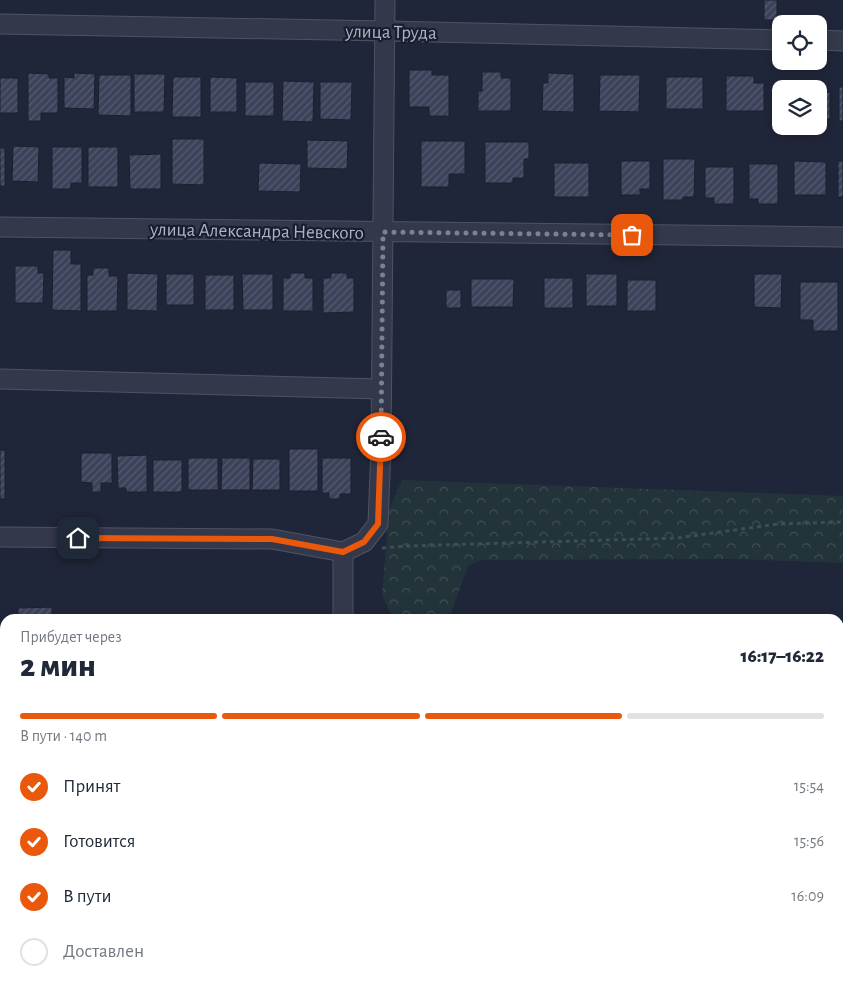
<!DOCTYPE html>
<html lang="ru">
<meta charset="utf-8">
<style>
body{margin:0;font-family:"Alegreya Sans",sans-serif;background:#f6f6f7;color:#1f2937;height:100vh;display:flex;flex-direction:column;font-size:19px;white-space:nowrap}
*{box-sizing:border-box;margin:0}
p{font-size:16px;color:#747a83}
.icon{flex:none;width:28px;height:28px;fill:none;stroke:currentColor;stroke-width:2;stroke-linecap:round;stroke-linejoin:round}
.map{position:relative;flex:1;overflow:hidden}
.drawer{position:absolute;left:0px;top:614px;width:844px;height:376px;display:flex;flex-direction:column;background:#fff;border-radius:15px 15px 0 0;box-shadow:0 2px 8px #0003}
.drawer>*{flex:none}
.buttons{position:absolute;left:772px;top:15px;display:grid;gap:10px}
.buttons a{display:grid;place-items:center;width:55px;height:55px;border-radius:10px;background:#fff;box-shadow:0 2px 8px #0003;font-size:25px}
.pin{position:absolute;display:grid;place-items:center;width:42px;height:42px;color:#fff;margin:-21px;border-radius:10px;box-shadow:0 2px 8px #0006}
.courier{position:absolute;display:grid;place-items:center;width:50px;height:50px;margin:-25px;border:4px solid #ea580c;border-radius:50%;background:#fff;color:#222;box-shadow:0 1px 6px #0007}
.headline em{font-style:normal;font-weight:800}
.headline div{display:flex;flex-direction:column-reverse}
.headline{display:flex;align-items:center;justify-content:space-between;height:85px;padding:0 20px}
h1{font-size:32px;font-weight:800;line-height:38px}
.bar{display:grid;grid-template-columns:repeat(4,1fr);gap:8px 5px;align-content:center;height:60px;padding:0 20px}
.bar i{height:6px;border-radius:4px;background:#e0e1e3}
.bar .selected{background:#ea580c}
.bar p{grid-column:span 4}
ol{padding:0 20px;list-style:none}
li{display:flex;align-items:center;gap:15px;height:55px}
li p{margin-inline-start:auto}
li .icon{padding:5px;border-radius:50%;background:#ea580c;color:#fff;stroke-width:4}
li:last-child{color:#747a83}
li i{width:28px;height:28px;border:2px solid #e0e1e3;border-radius:50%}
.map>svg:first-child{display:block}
.forest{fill:url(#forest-crowns)}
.building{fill:url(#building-hatch);stroke:#1b2030}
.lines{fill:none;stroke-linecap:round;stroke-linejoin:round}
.minor-casing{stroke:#4e5364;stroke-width:21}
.path{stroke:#3c4f55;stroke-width:3;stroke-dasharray:4 4;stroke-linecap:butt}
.minor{stroke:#33394a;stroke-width:19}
.done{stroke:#7c8295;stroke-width:5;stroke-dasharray:0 9}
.route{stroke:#ea580c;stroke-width:6}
.labels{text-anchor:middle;stroke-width:4.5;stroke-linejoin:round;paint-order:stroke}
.street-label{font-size:19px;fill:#aeb3c6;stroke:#191e2e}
</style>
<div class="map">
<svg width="843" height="989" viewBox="0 0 843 989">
<defs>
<pattern id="forest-crowns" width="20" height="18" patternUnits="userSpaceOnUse" patternTransform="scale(1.25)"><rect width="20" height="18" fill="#22333a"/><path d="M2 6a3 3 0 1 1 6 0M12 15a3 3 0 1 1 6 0" fill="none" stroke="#404e55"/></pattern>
<pattern id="building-hatch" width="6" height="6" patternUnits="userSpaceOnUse" patternTransform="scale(1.25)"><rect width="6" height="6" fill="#3b425a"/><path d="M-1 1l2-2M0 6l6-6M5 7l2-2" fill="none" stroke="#555b70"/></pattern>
</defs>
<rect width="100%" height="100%" fill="#202639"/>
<!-- forest -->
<path class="forest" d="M402,480L843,496V563L735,559L480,560L468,566L449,619H393L382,595L389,510Z"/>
<!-- building -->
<path class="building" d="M764,0H777V20H764Z
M409,70H432V75H449V116H429V107H409Z
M482,72H501V78H511V111H478V91H482Z
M28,73L49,74V78H58V113H41V121H28Z
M74,73L95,74L94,109L64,108V77L74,78Z
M548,73L574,74V112L542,111L543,83H548Z
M134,74H165L164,112H134Z
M99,75H131V116L98,115Z
M600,75H640L639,112L599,111Z
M726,76H754V83H764V111H726Z
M173,77H201V117H172Z
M210,77L237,78V112H210Z
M666,77H703V109H666Z
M0,78H18V113H0Z
M283,81L314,82L313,122L282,121Z
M245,82H274V116H245Z
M320,82H352L351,120L320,119Z
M839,87H843V121H839Z
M819,92H830V119H819Z
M172,139H204V185L172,184Z
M307,140L348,141L347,169L307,168Z
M421,141H465V174H449V187H421Z
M485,142H529V159H524V178H513V183H485Z
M13,146L39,147L38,182L12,181Z
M52,147H82V183H71L70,189H52Z
M88,147H118V187H88Z
M0,148H5V186H0Z
M161,154V189H130L129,155Z
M663,159H695L694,197H683V200H663Z
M621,161H650V189H640V195H621Z
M794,161L826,162V195H794Z
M838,161H843V197H838Z
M259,163L301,164L300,192L258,191Z
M554,163H589V197H554Z
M749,164H778V204H758V199H749Z
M705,167H734V204H714V198H705Z
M53,250H71V264H81V311L52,310Z
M15,266H38V273H44L43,303H15Z
M93,268H109V276H118L117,311H87V275H93Z
M127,273L158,274L157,311L127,310Z
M290,273H305V278H313V311H283V278H290Z
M331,273H347V278H354V312L323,313V278H331Z
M166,274H194V305H166Z
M242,274H273V310H243Z
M586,274H617V306H586Z
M754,274H782L781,308L754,307Z
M205,275H234V310H205Z
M544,278H573V308H544Z
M471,279H514L513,307H471Z
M627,280H656V311H627Z
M800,282H838V331H813V320H800Z
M446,290H461V308H446Z
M289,449H318V491H289Z
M0,450H5V499H0Z
M81,453H112V483H101V492H92V483L81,482Z
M147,455V492H126V488H118L117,456Z
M188,458H218V490H188Z
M222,458H250V490H221Z
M322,458H351V494H340V499H329V493H322Z
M253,459H280V490H252Z
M153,460H182V492H153Z
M52,607V619H18V608Z
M246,985H281V989H246Z"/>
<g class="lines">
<!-- minor casing -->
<g class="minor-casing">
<path id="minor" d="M0,24L385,31L781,40
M819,40L843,41
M0,227L843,237
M0,379L381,389
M0,537L272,539L343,552
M343,552L364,542L378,524L381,447L385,0
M343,619V552
M103,989V985
M340,989V985"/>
</g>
<!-- path -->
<path class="path" d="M382,548L406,546L677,538L778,524L843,522"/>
<!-- minor -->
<use href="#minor" class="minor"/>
</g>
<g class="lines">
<!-- done -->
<path class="done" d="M381,437L383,232L632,235"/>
<!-- route -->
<path class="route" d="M78,538L272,539L343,552L364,542L378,524L381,437"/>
</g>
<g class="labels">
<!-- street labels -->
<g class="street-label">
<text transform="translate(391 31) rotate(1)" y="7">улица Труда</text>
<text transform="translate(257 230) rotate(1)" y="7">улица Александра Невского</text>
</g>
</g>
</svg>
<div class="buttons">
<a><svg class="icon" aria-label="locate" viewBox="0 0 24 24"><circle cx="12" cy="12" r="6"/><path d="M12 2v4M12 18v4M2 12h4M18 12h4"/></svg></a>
<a><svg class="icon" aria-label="layers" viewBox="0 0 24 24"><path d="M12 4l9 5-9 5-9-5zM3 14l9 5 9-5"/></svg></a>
</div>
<div class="pin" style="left:632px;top:235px;background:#ea580c"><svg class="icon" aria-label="bag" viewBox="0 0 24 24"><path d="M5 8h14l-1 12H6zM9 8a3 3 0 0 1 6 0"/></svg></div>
<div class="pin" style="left:78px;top:538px;background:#1f2937"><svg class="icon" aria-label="home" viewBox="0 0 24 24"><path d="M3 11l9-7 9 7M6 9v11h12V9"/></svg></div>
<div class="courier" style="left:381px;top:437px"><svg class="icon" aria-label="car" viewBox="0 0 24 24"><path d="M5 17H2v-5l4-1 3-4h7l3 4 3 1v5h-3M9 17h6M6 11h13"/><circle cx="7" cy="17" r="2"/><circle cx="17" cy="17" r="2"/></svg></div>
<section class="drawer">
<div class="headline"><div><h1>2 мин</h1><p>Прибудет через</p></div><em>16:17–16:22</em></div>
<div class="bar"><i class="selected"></i><i class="selected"></i><i class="selected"></i><i></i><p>В пути · 140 m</p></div>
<ol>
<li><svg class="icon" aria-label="check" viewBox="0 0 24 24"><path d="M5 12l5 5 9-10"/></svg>Принят<p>15:54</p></li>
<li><svg class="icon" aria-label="check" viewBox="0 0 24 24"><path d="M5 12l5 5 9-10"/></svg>Готовится<p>15:56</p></li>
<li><svg class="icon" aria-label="check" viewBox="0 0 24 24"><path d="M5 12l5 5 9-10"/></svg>В пути<p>16:09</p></li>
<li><i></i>Доставлен</li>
</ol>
</section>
</div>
